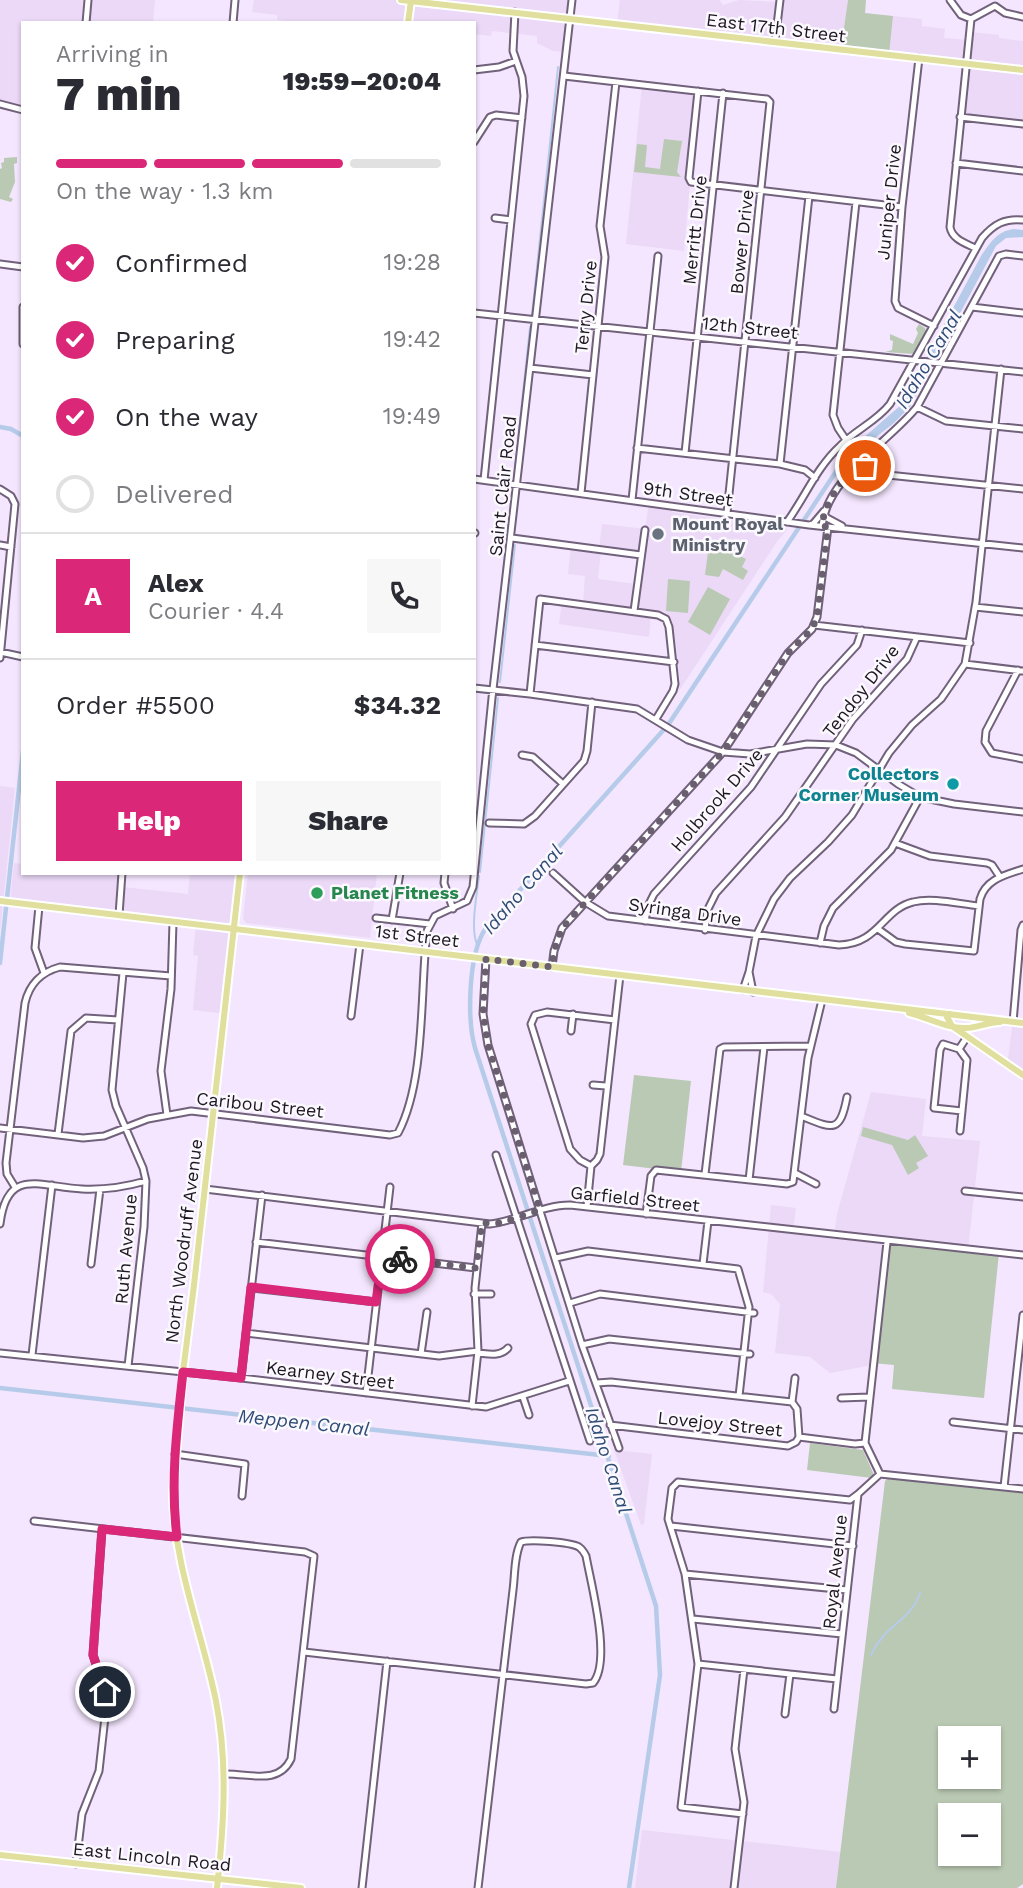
<!DOCTYPE html>
<meta charset="utf-8">
<style>
body{margin:0;font-family:"Work Sans",sans-serif;background:#f7f7f7;color:#2b2b33;height:100vh;display:flex;flex-direction:column;font-size:26px;white-space:nowrap}
*{box-sizing:border-box;margin:0}
p{font-size:23px;color:#7c7c81}
.icon{flex:none;width:38px;height:38px;fill:none;stroke:currentColor;stroke-width:2;stroke-linecap:round;stroke-linejoin:round}
.map{position:relative;flex:1;overflow:hidden}
.panel{position:absolute;left:21px;top:21px;width:455px;height:854px;display:flex;flex-direction:column;background:#fff;border-radius:0px;box-shadow:0 2px 5px #0004}
.panel>*{flex:none}
.fabs{position:absolute;left:938px;top:1726px;display:grid;gap:14px}
.fabs a{display:grid;place-items:center;width:63px;height:63px;border-radius:0px;background:#fff;box-shadow:0 2px 5px #0004;font-size:35px}
.pin{position:absolute;display:grid;place-items:center;width:60px;height:60px;color:#fff;margin:-30px;border:4px solid #fff;border-radius:50%;box-shadow:0 2px 7px #0007}
.courier{position:absolute;display:grid;place-items:center;width:70px;height:70px;margin:-35px;border:5px solid #db2777;border-radius:50%;background:#fff;color:#222;box-shadow:0 2px 9px #0007}
.overview em{font-style:normal;font-weight:800}
.overview div{display:flex;flex-direction:column-reverse}
.overview{display:flex;align-items:center;justify-content:space-between;height:119px;padding:0 35px}
h1{font-size:46px;font-weight:800;line-height:52px}
.bar{display:grid;grid-template-columns:repeat(4,1fr);gap:10px 7px;align-content:center;height:84px;padding:0 35px}
.bar i{height:9px;border-radius:5px;background:#e1e1e2}
.bar .on{background:#db2777}
.bar p{grid-column:span 4}
.line{display:flex;align-items:center;gap:18px;padding:0 35px;border-top:2px solid #e1e1e2}
.line div{flex:1}
.round{display:grid;place-items:center;flex:none;width:74px;height:74px;border-radius:0px;background:#f7f7f7}
ol{padding:0 35px;list-style:none}
li{display:flex;align-items:center;gap:21px;height:77px}
li p{margin-inline-start:auto}
li .icon{padding:7px;border-radius:50%;background:#db2777;color:#fff;stroke-width:4}
li:last-child{color:#7c7c81}
li i{width:38px;height:38px;border:4px solid #e1e1e2;border-radius:50%}
.button{display:flex;gap:14px;margin-top:auto;padding:14px 35px}
.button a{flex:1;height:80px;border-radius:0px;background:#db2777;color:#fff;font-size:28px;font-weight:800;line-height:80px;text-align:center}
.button a+a{background:#f7f7f7;color:#2b2b33}
.map>svg:first-child{display:block}
.built{fill:#ebd9f7;fill-rule:evenodd}
.green{fill:#bac9b4;fill-rule:evenodd}
.water{fill:#b6cbe9}
.lines{fill:none;stroke-linecap:round;stroke-linejoin:round}
.stream{stroke:#b6cbe9;stroke-width:2}
.canal{stroke:#b6cbe9;stroke-width:4.5}
.minor-casing{stroke:#71617b;stroke-width:9}
.major-casing{stroke:#fff;stroke-width:10}
.minor{stroke:#fff;stroke-width:5}
.major{stroke:#e0df9d;stroke-width:6}
.done{stroke:#695f6f;stroke-width:7;stroke-dasharray:0 12.6}
.route{stroke:#db2777;stroke-width:9}
.worship-dot{fill:#6b7280;stroke:#fbf8fe;stroke-width:2.5}
.culture-dot{fill:#0f9aa8;stroke:#fbf8fe;stroke-width:2.5}
.leisure-dot{fill:#2e9e5b;stroke:#fbf8fe;stroke-width:2.5}
.labels{text-anchor:middle;stroke-width:5;stroke-linejoin:round;paint-order:stroke}
.street-label{font-size:18px;fill:#1e1722;stroke:#fbf8fe}
.worship-label{font-size:18px;font-weight:bold;fill:#5b616d;stroke:#fbf8fe;text-anchor:start}
.culture-label{font-size:18px;font-weight:bold;fill:#0d838f;stroke:#fbf8fe;text-anchor:end}
.leisure-label{font-size:18px;font-weight:bold;fill:#27864d;stroke:#fbf8fe;text-anchor:start}
.water-label{font-size:19px;font-style:italic;fill:#2e4c75;stroke:#fbf8fe}
</style>
<div class="map">
<svg width="1023" height="1888" viewBox="0 0 1023 1888">
<rect width="100%" height="100%" fill="#f4e6fe"/>
<!-- built -->
<path class="built" d="M0,0H155L153,23H23V110L0,104Z
M254,0H572L566,52L553,51L537,43V36L492,31L491,36L474,34V23H287L286,21L277,20V15L252,12Z
M620,0H719L723,5L739,0L779,2L780,0H848L842,49L617,23Z
M893,16L922,19V26L945,29L944,38L968,40L970,32L999,35V38L1023,41V124L960,117L966,64L889,55Z
M642,85L698,91L684,251L626,244Z
M649,503L673,506L672,512L788,529L778,540L679,691L680,680L673,624L665,612L659,611L658,615L651,614L649,637L559,624L562,601L583,604L585,576L568,574L571,546L599,549L602,524L645,529ZM601,550L641,555L637,584L598,579Z
M0,786L15,788L0,932Z
M14,863L23,864V873H103L122,875V887L188,894L190,873H240L225,1014L193,1010L198,956L193,955L196,924L10,902Z
M248,873H377L370,938L246,923L243,919Z
M1013,1020L1023,1023V1075L1007,1066Z
M871,1092L926,1099L922,1136L980,1141L968,1250L872,1365L830,1373L810,1357L775,1353L780,1304L771,1294L763,1292L771,1205L796,1208L793,1230L834,1235L837,1214Z
M614,1450L652,1454L644,1524L641,1525Z
M642,1830L841,1852L836,1888H635Z"/>
<!-- green -->
<path class="green" d="M848,0H866L865,13L893,16L889,55L841,49Z
M664,139L682,141L677,172L681,177L634,172L637,144L647,145L645,167L660,169Z
M17,157V163L14,164L15,182L9,197L13,199L11,202L0,199V169L2,168L1,163L4,162V158Z
M919,324L925,328L926,331L914,354L885,352L892,350L893,341L890,340V334L913,344L918,333L916,329Z
M709,544L734,547V549L738,550V555L746,559L742,567L748,571L743,580L723,569L719,577L705,575Z
M668,579L690,581L688,613L666,611Z
M708,587L730,599L710,635L688,622Z
M634,1075L691,1081L681,1172L623,1165Z
M863,1127L908,1140L915,1135L928,1156L916,1163L919,1168L908,1175L892,1145L861,1136Z
M887,1242L999,1253L984,1398L892,1389L894,1365L872,1363Z
M810,1443L863,1450L874,1475L872,1478L807,1470Z
M891,1475L1023,1489V1884L1017,1888H836L885,1481ZM950,1738H989V1776H950ZM950,1815H989V1853H950Z"/>
<!-- water -->
<path class="water" d="M1014,229L1023,230V237L1006,238L996,246L910,407L894,423L853,455L846,463L839,459L901,405L981,256C990,243 997,231 1014,229Z"/>
<g class="lines">
<!-- stream -->
<path class="stream" d="M532,315L558,67
M514,478L530,327
M507,537L512,496
M500,682L515,545
M480,872L498,698
M477,944C470,929 477,894 479,876
M871,1655C885,1624 909,1623 920,1593"/>
<!-- canal -->
<path class="canal" d="M0,427L11,429L23,436
M0,963L23,751
M0,1388L609,1456
M629,1888L660,1675L656,1606L475,1048C467,1019 468,953 486,928L668,725L845,458"/>
<!-- minor casing -->
<g class="minor-casing">
<path id="minor" d="M950,0L961,15L971,19
M971,19L950,227C952,239 965,243 975,248
M971,19L995,6L1005,13L1023,17
M86,23L88,0
M233,23L235,0
M775,42L780,0
M919,58L902,207L895,301L898,308L934,326
M474,70L499,67L516,61
M564,76L767,99L770,102L727,513
M698,91L689,178L691,182L902,207
M0,104L23,110
M960,117L1023,124
M474,142L490,117L496,115L522,118
M956,163L1023,171
M495,218L511,220
M0,264L23,267
M23,307V344
M972,307L1023,313
M474,313L1023,372
M530,368L593,375
M917,407L946,421L1023,429
M846,440L838,428L833,415L856,202
M637,448L780,464L805,470L815,478
M685,453L723,93
M860,462L875,471L888,475L1023,489
M780,464L809,196
M474,479L809,525L1023,548
M484,480L524,96L522,77L513,51L515,12
M0,489L11,496L15,504L0,658
M581,493L605,257L600,226L616,82
M632,500L658,256
M824,514L827,518L842,526
M787,522C805,497 817,467 840,446C855,430 876,422 890,404L982,238C994,224 1005,218 1023,220
M809,525L813,524L824,511
M822,526C827,477 888,443 917,407L999,256L1006,254L1023,256
M474,533H475
M512,538L641,555
M0,545L11,547
M975,607L1023,612
M634,611L645,530
M814,625L970,643
M535,645L674,662
M0,652L23,657
M965,664L1023,671
M1018,670L986,731L985,742L992,753L1023,759
M474,688L530,694L637,709L688,740L723,752L750,754L807,744L836,745L856,753L898,784L920,797L954,804L1023,812
M530,694L540,599L658,615L666,619L669,627L675,684L673,691L656,719
M522,755L533,757L563,784
M489,823L524,824L535,816L584,761L587,751L592,702
M895,843L930,856L987,863L992,865L1000,877
M445,873L444,883L453,909
M553,873L585,902L608,916L839,945C879,944 883,909 913,902C932,897 959,904 979,906
M39,906L35,948L44,973
M119,915L122,873
M376,918L430,924
M392,920L400,873
M645,921L648,906L654,894L751,787L821,684L857,645L862,630
M878,929L896,942L905,944L974,951L980,899C986,879 1005,875 1023,869
M705,930L707,911L716,893L785,817L853,719L907,659L917,637
M820,943L824,926L833,908L891,850L920,797
M486,959L483,1014L488,1045L582,1345L619,1448
M552,967L554,951L562,928L723,752L788,653L812,629L817,617L828,527
M749,972L753,992
M123,973L112,1090L116,1106L143,1168L146,1181L144,1227L128,1366
M743,990L749,972L756,936L774,899L790,878L828,842L852,815L889,753L912,725L941,699L965,664L976,602L1001,369
M351,1016L360,944
M1013,1022L1021,930L1023,925
M571,1031L573,1014
M959,1049L967,1037
M593,1085L606,1086
M167,1115L161,1071L171,989L173,922
M801,1116C833,1129 840,1134 847,1097
M0,1128L83,1138L104,1136L148,1119L191,1111L390,1135L398,1133C426,1080 420,991 427,931L435,916L467,901L473,887L492,698L572,0
M960,1131L967,1060L959,1049L943,1044L940,1050L934,1108L962,1111
M58,1134L71,1031L86,1018L118,1020
M496,1155L590,1441
M591,1166L580,1160L570,1149L531,1024L535,1015L547,1012L615,1020
M795,1173L816,1184
M705,1174L720,1049L724,1047L810,1046
M749,1180L764,1047
M15,1187L7,1174L6,1163L25,1003C29,985 41,972 60,967L171,976
M205,1189L490,1224C517,1221 542,1205 570,1205L1023,1255
M965,1191L1023,1197
M587,1207L591,1166L597,1160L600,1154L620,975
M646,1214L651,1176L656,1170L787,1184L793,1182L808,1058L822,1000
M0,1224C7,1166 40,1187 82,1189C104,1190 125,1187 146,1181
M256,1242L476,1268
M556,1258L588,1251L738,1269L749,1307L739,1396
M91,1264L100,1189
M703,1264L708,1221
M251,1288L376,1302
M474,1294H491
M570,1303L600,1294L754,1313
M246,1333L439,1356L478,1351
M582,1345L609,1339L750,1354
M0,1353L241,1378L486,1407L569,1381
M478,1353C489,1354 500,1357 508,1348
M421,1354L427,1312
M32,1355L52,1185
M241,1378L262,1195
M795,1378L792,1402L797,1409L799,1437
M597,1383L611,1382L792,1402
M366,1393L390,1187
M523,1397L529,1415
M841,1398L869,1397
M472,1406L478,1351L475,1288L482,1223
M953,1422L1023,1430
M610,1425L788,1446L796,1442L799,1437
M799,1437L855,1444L865,1443
M175,1454L245,1464L242,1496
M880,1474L865,1443L887,1242
M880,1474L1023,1489
M1004,1487L1023,1315
M34,1521L305,1552L314,1556L291,1759C278,1786 249,1773 224,1774
M671,1526L853,1546
M685,1574L847,1590
M693,1619L842,1634
M304,1652L586,1684L593,1683C612,1661 591,1584 586,1556C584,1552 583,1550 579,1547C570,1542 530,1539 521,1542C514,1555 515,1576 513,1590C508,1630 504,1669 499,1709L478,1888
M698,1664L837,1679
M834,1709L858,1494L880,1474
M785,1714L790,1674
M743,1814L681,1807L698,1664L685,1574L668,1519L672,1488L678,1482L850,1500L858,1494
M76,1864L82,1814L99,1771L106,1708L105,1691L93,1655L102,1529
M362,1888L387,1661
M734,1888L744,1802L735,1749L744,1669"/>
</g>
<!-- major casing -->
<g class="major-casing">
<path id="major" d="M401,0L1023,70
M408,23L411,0
M0,901L1023,1023
M909,1013C927,1017 947,1029 966,1028C977,1028 988,1022 1000,1022
M950,1014L947,1017L952,1026L1023,1075
M0,1855L301,1888
M217,1888C224,1825 228,1763 216,1701C202,1631 173,1564 173,1491L183,1372L194,1285L240,873"/>
</g>
<!-- minor -->
<use href="#minor" class="minor"/>
<!-- major -->
<use href="#major" class="major"/>
</g>
<g class="lines">
<!-- done -->
<path class="done" d="M400,1259L476,1268L482,1223H501L540,1210L488,1045L483,1014L486,959L552,967L554,951L562,928L723,752L788,653L812,629L817,617L828,527L822,526C824,502 843,478 860,462L865,466"/>
<!-- route -->
<path class="route" d="M105,1692L93,1655L102,1529L177,1537C170,1482 177,1427 183,1372L241,1378L251,1287L376,1302L382,1257L400,1259"/>
</g>
<!-- markers -->
<circle class="worship-dot" cx="658" cy="534" r="7"/>
<circle class="culture-dot" cx="953" cy="784" r="7"/>
<circle class="leisure-dot" cx="317" cy="893" r="7"/>
<g class="labels">
<!-- street labels -->
<g class="street-label">
<text transform="translate(776 28) rotate(7)" y="6">East 17th Street</text>
<text transform="translate(889 202) rotate(-84)" y="6">Juniper Drive</text>
<text transform="translate(695 230) rotate(-84)" y="6">Merritt Drive</text>
<text transform="translate(742 242) rotate(-84)" y="6">Bower Drive</text>
<text transform="translate(586 307) rotate(-84)" y="6">Terry Drive</text>
<text transform="translate(750 328) rotate(6)" y="6">12th Street</text>
<text transform="translate(503 486) rotate(-84)" y="6">Saint Clair Road</text>
<text transform="translate(688 494) rotate(8)" y="6">9th Street</text>
<text transform="translate(861 691) rotate(-52)" y="6">Tendoy Drive</text>
<text transform="translate(717 800) rotate(-49)" y="6">Holbrook Drive</text>
<text transform="translate(685 912) rotate(8)" y="6">Syringa Drive</text>
<text transform="translate(417 936) rotate(7)" y="6">1st Street</text>
<text transform="translate(260 1105) rotate(6)" y="6">Caribou Street</text>
<text transform="translate(635 1199) rotate(6)" y="6">Garfield Street</text>
<text transform="translate(184 1241) rotate(-83)" y="6">North Woodruff Avenue</text>
<text transform="translate(126 1249) rotate(-85)" y="6">Ruth Avenue</text>
<text transform="translate(330 1375) rotate(7)" y="6">Kearney Street</text>
<text transform="translate(720 1424) rotate(6)" y="6">Lovejoy Street</text>
<text transform="translate(835 1572) rotate(-84)" y="6">Royal Avenue</text>
<text transform="translate(152 1857) rotate(6)" y="6">East Lincoln Road</text>
</g>
<!-- worship labels -->
<g class="worship-label">
<text x="672" y="530">Mount Royal<tspan x="672" dy="21">Ministry</tspan></text>
</g>
<!-- culture labels -->
<g class="culture-label">
<text x="939" y="780">Collectors<tspan x="939" dy="21">Corner Museum</tspan></text>
</g>
<!-- leisure labels -->
<g class="leisure-label">
<text x="331" y="899">Planet Fitness</text>
</g>
<!-- water labels -->
<g class="water-label">
<text transform="translate(928 359) rotate(-59)" y="7">Idaho Canal</text>
<text transform="translate(522 889) rotate(-49)" y="7">Idaho Canal</text>
<text transform="translate(304 1422) rotate(6)" y="7">Meppen Canal</text>
<text transform="translate(609 1460) rotate(72)" y="7">Idaho Canal</text>
</g>
</g>
</svg>
<div class="fabs">
<a>+</a>
<a>−</a>
</div>
<div class="pin" style="left:865px;top:466px;background:#ea580c"><svg class="icon" aria-label="bag" viewBox="0 0 24 24"><path d="M5 8h14l-1 12H6zM9 8a3 3 0 0 1 6 0"/></svg></div>
<div class="pin" style="left:105px;top:1692px;background:#1f2937"><svg class="icon" aria-label="home" viewBox="0 0 24 24"><path d="M3 11l9-7 9 7M6 9v11h12V9"/></svg></div>
<div class="courier" style="left:400px;top:1259px"><svg class="icon" aria-label="bike" viewBox="0 0 24 24"><circle cx="6" cy="16" r="4"/><circle cx="18" cy="16" r="4"/><path d="M6 16l4-8h5l3 8M10 8l3 8H6M13 5h3"/></svg></div>
<section class="panel">
<div class="overview"><div><h1>7 min</h1><p>Arriving in</p></div><em>19:59–20:04</em></div>
<div class="bar"><i class="on"></i><i class="on"></i><i class="on"></i><i></i><p>On the way · 1.3 km</p></div>
<ol>
<li><svg class="icon" aria-label="check" viewBox="0 0 24 24"><path d="M5 12l5 5 9-10"/></svg>Confirmed<p>19:28</p></li>
<li><svg class="icon" aria-label="check" viewBox="0 0 24 24"><path d="M5 12l5 5 9-10"/></svg>Preparing<p>19:42</p></li>
<li><svg class="icon" aria-label="check" viewBox="0 0 24 24"><path d="M5 12l5 5 9-10"/></svg>On the way<p>19:49</p></li>
<li><i></i>Delivered</li>
</ol>
<div class="line" style="height:126px"><b class="round" style="background:#db2777;color:#fff">A</b><div><b>Alex</b><p>Courier · 4.4</p></div><a class="round"><svg class="icon" aria-label="phone" viewBox="0 0 24 24"><path d="M5 4h4l2 5-3 2q2 4 5 5l2-3 5 2v4C11 20 4 13 5 4z"/></svg></a></div>
<div class="line" style="height:91px"><div>Order #5500</div><b>$34.32</b></div>
<div class="button"><a>Help</a><a>Share</a></div>
</section>
</div>
